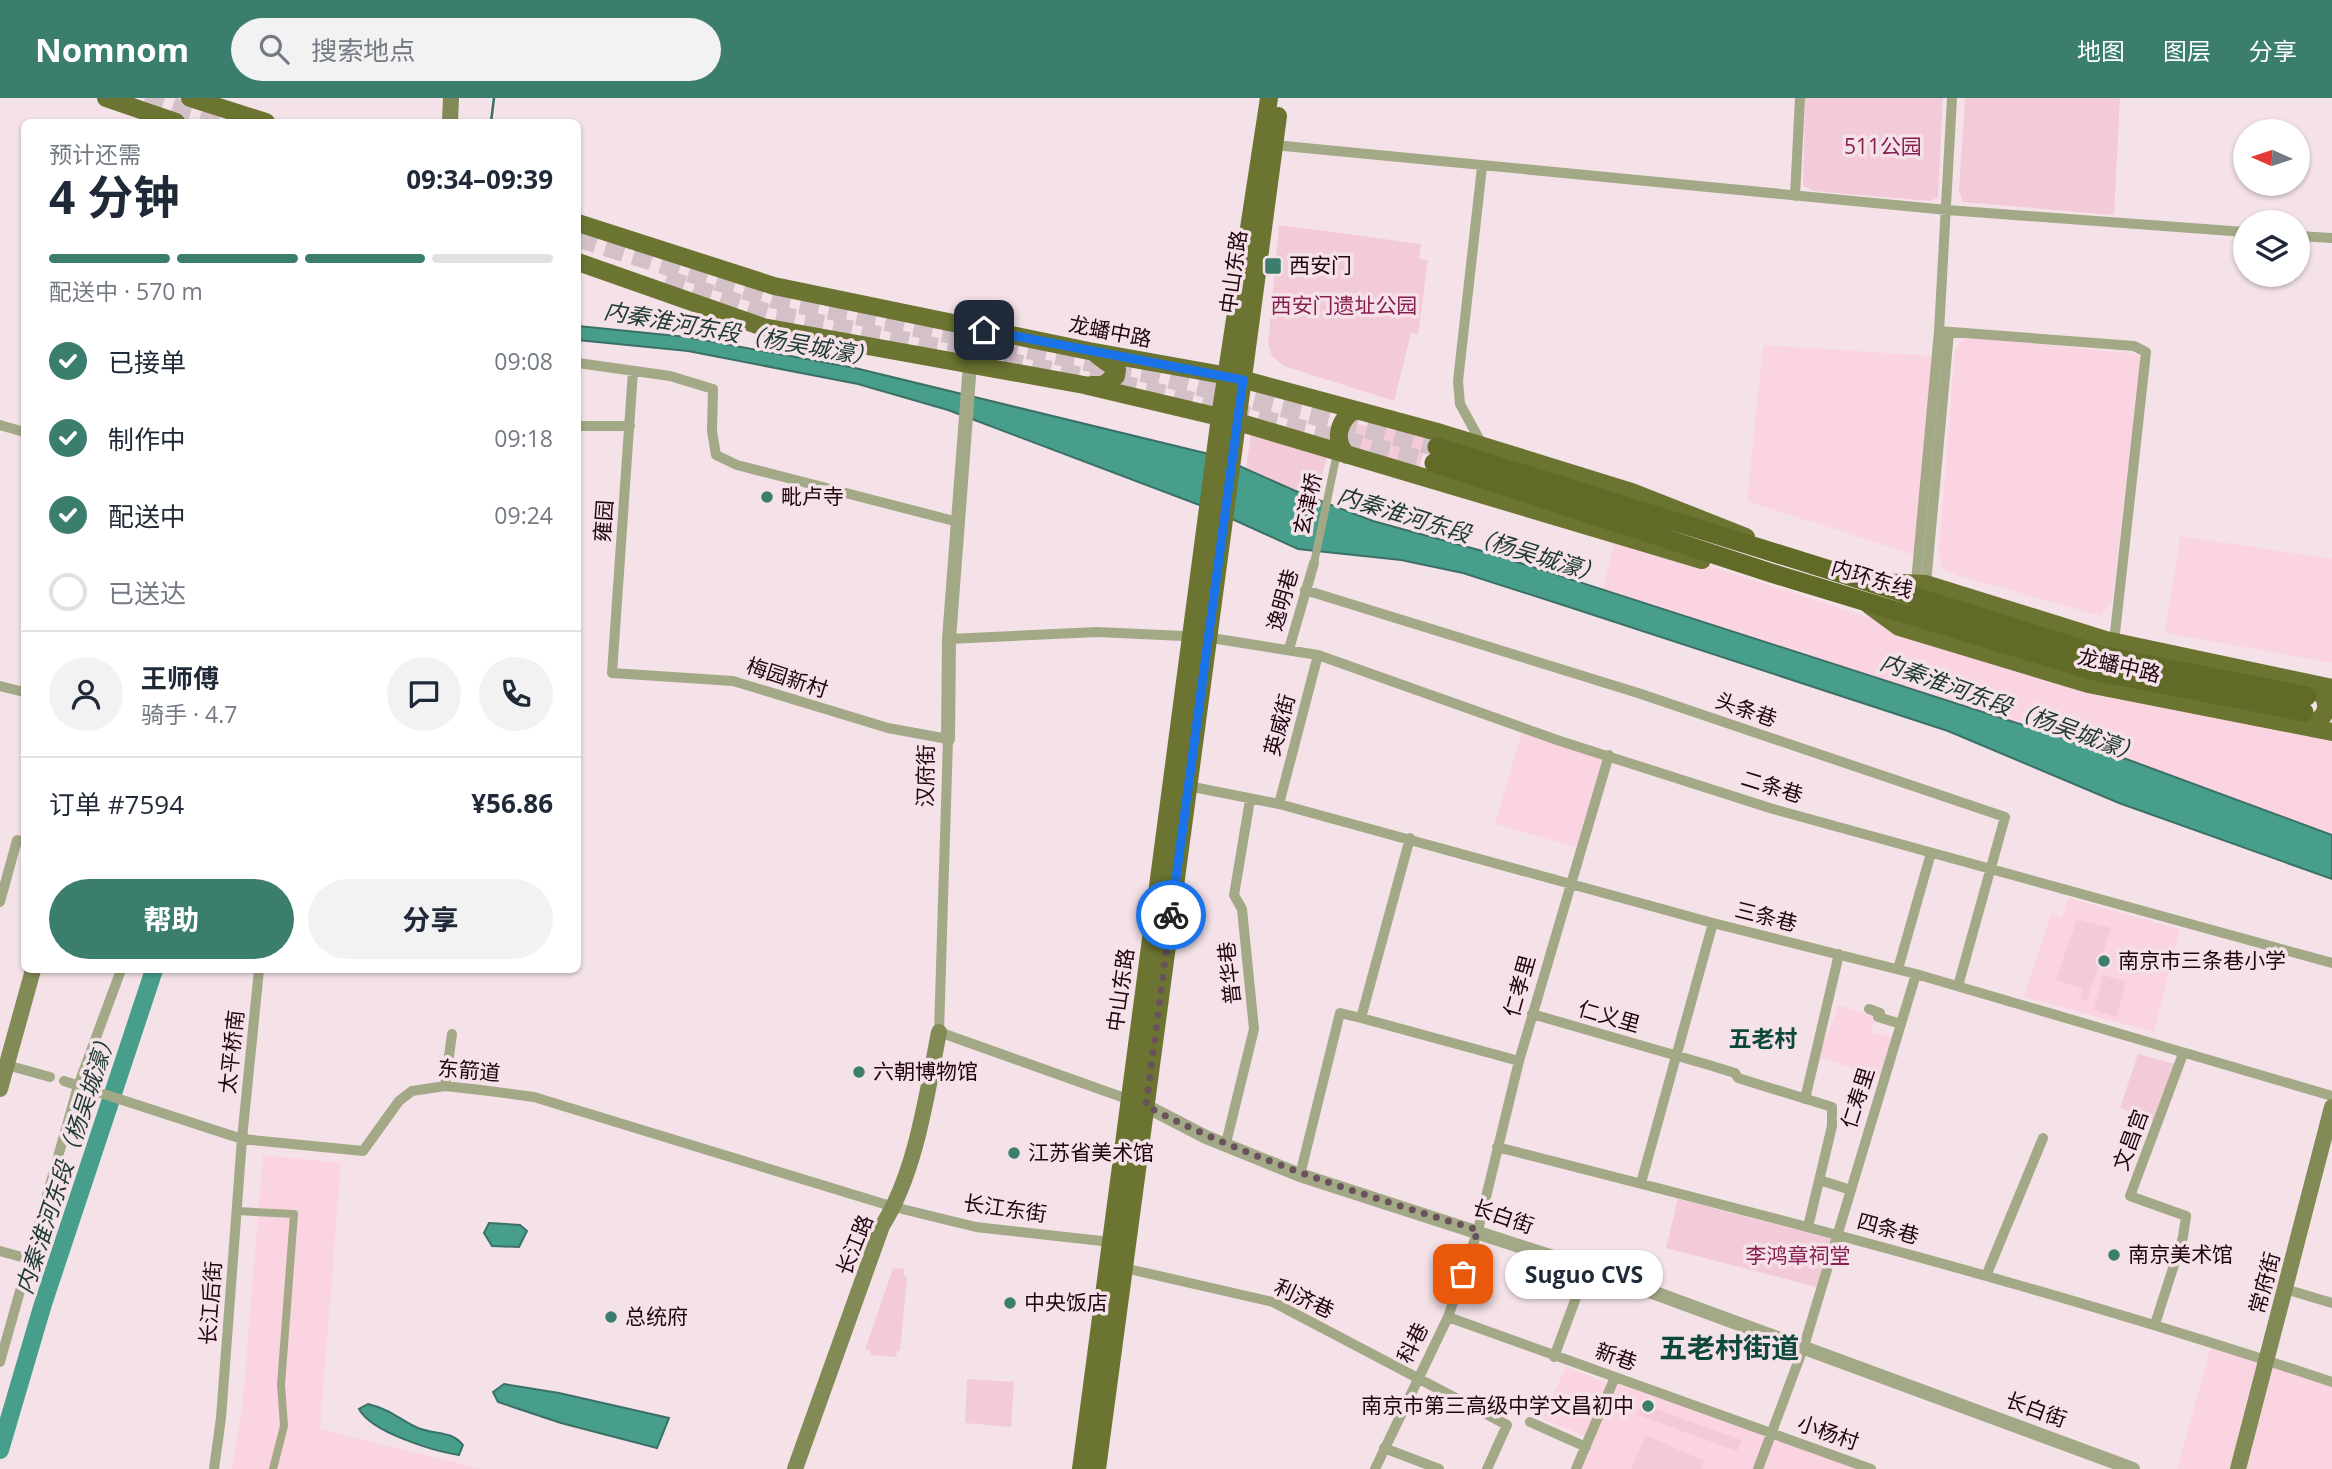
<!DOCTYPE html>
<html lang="zh">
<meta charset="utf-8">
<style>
body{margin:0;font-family:"Open Sans","Noto Sans SC",sans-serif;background:#f2f2f3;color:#1f2937;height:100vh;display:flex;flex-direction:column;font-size:26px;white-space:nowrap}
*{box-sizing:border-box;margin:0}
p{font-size:23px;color:#747a83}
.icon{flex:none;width:38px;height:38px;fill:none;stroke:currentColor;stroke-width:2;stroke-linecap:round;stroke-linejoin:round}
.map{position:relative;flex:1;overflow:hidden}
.drawer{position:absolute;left:21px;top:21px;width:560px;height:854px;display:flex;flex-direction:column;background:#fff;border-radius:10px;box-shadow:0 2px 5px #0004}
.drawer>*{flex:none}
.needle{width:46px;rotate:273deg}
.tools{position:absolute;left:2233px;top:21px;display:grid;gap:14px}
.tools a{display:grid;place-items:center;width:77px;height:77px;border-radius:50%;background:#fff;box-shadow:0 2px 5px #0004;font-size:35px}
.pin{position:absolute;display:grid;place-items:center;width:60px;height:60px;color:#fff;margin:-30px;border-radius:14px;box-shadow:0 4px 10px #0006}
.courier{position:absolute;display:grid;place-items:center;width:70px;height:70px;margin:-35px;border:5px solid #1a73e8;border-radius:50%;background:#fff;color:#222;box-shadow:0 2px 9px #0007}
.bubble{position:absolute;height:49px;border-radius:24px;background:#fff;box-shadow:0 2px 5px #0004;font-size:23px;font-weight:700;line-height:49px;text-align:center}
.head em{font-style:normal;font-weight:700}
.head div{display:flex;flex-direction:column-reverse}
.head{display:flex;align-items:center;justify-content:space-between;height:119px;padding:0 28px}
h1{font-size:46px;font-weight:700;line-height:52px}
.bar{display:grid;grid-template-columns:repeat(4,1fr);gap:10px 7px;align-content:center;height:84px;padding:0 28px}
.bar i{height:9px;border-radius:5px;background:#e0e1e3}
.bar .active{background:#3c7e6e}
.bar p{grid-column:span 4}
.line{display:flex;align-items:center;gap:18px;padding:0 28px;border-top:2px solid #e0e1e3}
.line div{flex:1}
.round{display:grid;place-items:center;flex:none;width:74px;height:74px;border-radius:37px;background:#f2f2f3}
ol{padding:0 28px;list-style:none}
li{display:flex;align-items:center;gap:21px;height:77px}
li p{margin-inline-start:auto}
li .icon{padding:7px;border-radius:50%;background:#3c7e6e;color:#fff;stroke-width:4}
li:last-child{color:#747a83}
li i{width:38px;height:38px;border:4px solid #e0e1e3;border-radius:50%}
.primary-button{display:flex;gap:14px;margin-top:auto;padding:14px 28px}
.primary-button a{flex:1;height:80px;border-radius:42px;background:#3c7e6e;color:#fff;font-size:28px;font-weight:700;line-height:80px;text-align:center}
.primary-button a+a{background:#f2f2f3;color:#1f2937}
header{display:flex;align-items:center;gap:42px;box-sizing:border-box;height:98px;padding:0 35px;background:#3c7e6e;color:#fff}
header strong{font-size:33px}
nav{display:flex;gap:38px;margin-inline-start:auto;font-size:24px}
.search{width:490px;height:63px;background:#f2f2f3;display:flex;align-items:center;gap:18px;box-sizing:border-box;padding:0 24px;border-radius:38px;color:#747a83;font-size:26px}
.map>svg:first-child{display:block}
.built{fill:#fbd4e1}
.green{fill:#f3cad8}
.water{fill:#479f8b;stroke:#3b7066;stroke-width:2}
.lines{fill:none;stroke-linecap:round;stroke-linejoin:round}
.stream{stroke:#3b7066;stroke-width:2.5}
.river{stroke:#479f8b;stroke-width:18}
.trunk-tunnel{stroke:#d4c1c8;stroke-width:19;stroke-dasharray:19 10;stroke-linecap:butt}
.pedestrian{stroke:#a3a986;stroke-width:8}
.minor{stroke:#a3a986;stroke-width:10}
.tertiary{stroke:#a3a986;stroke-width:14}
.secondary{stroke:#828a56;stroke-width:16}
.primary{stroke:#6b7430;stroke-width:18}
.trunk{stroke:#626a28;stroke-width:19}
.done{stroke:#6a525c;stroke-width:7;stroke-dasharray:0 12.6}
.route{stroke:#1a73e8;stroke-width:9}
.poi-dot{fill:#3c7e6e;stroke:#f4e2e8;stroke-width:2.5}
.labels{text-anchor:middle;stroke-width:7;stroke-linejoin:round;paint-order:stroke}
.park-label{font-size:21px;fill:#871f51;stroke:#f4e2e8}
.poi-label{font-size:21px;fill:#200410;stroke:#f4e2e8;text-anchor:start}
.street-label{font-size:21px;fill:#200410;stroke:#f4e2e8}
.water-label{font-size:23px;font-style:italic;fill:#1d3932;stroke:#f4e2e8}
.neighbourhood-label{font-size:23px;font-weight:bold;fill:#0e473b;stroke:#f4e2e8}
.district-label{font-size:28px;font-weight:bold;fill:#0e473b;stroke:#f4e2e8}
</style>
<header>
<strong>Nomnom</strong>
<div class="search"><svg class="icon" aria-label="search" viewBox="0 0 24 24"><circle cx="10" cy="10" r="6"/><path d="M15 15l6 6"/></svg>搜索地点</div>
<nav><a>地图</a><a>图层</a><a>分享</a></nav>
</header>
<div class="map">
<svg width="2332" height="1371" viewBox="0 0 2332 1371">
<rect width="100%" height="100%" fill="#f4e2e8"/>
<!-- built -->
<path class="built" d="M1965,239L2138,256L2141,265L2112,502L2101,518L1956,477L1941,469L1939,452L1955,251Z
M1763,247L1933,258L1914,457L1747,403Z
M1616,438L1899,529L2332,637V737L2110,655L1603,492Z
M2180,438L2332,461V565L2165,535Z
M1523,630L1609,657L1580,750L1495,726Z
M2068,800L2180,831L2154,934L2024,899L2051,816L2062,819Z
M1839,907L1876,920L1870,934L1897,940L1885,980L1818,959Z
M263,1057L341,1065L320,1331L482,1371H232L242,1314Z
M2212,1245L2332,1284V1371H2177Z
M1566,1269L1607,1285L1585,1338L1542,1321Z
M1615,1279L1871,1371H1576Z"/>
<!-- green -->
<path class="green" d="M1805,0H1943L1938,99L1931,103L1813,93L1803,87Z
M1965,0H2120L2114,117L1963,104L1959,93Z
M1279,127L1421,146L1419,161L1428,162L1418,236L1411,235L1394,303L1284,268L1272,258L1268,246Z
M1355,326L1428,338L1418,374L1356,352L1348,345L1346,336Z
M1252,328L1329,352L1316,401L1246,371Z
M2077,821L2111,830L2087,903L2080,900L2083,891L2056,882Z
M2103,877L2126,884L2117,919L2094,912Z
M2138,956L2175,966L2155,1023L2120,1010Z
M1678,1101L1831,1141L1817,1189L1666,1150Z
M893,1170L905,1171L903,1178L907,1179L900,1253H897L896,1259L870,1257V1251L865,1252Z
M967,1281L1014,1284L1011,1329L965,1325Z
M1642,1306L1741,1342L1737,1353L1638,1317Z
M1646,1337L1704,1363L1701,1371H1631Z"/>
<!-- water -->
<path class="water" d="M578,228L687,239L855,270L1217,358L1300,395L1373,423L1486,454L2110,655L2332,737V781L2119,705L1948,633L1569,509L1463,475L1401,462L1298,451L1210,411L948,312L858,286L688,253L578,242Z
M489,1125L520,1127L527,1133L519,1149L492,1148L484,1135Z
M504,1286L559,1295L669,1320L657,1350L561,1325L498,1304L493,1294Z
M368,1306C392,1312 398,1321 418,1330C435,1337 451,1332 463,1347L459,1357C433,1353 371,1334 359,1311Z"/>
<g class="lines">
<!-- stream -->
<path class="stream" d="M491,24L494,0"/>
<!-- river -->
<path class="river" d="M0,1352L43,1206L154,872"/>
<!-- trunk-tunnel -->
<path class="trunk-tunnel" d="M145,0L220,24
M578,140L773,201L1149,276L1437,349
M666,181L767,215L1148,292L1434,365"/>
<!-- pedestrian -->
<path class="pedestrian" d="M1314,465L1337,355
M237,1113L294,1116L281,1287L284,1328L273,1371"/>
<!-- minor -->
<path class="minor" d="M1274,47L1947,112L2245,134
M1482,69L1458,283L1460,306L1483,348
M1795,98L1800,0
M2298,138L2332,140
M1939,233L2134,248L2146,254L2114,544
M578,265L670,278L713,291L712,333L716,357L737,367L958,424
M633,273L612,575L733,583L888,630L948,641L939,934L1133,1003
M0,327L24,334
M578,328H630
M1916,484L1939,233L1952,0
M1926,486L1949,234
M1305,492L1638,595L2005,719L1958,888
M949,541L1097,534L1205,539L1318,557L1560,643L1773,711L2332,865
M1289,551L1314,465
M0,588L24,594
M1188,688L1279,706L1713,825L1916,876L2332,998
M1279,706L1318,557
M1410,740L1361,920L1519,963
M0,804L17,742L24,744
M1898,871L1931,755
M1869,911L1880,915L1878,919L1901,926
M1532,916L1709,967L1735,975L1738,980L1832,1009V1028L1808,1129
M3,966L50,979
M64,983L242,1041L363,1053L399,1003L412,993L445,988L481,992L534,999L894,1109L976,1129L1111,1144
M445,988L452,936
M1805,1001L1839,856
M1226,1045L1254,931L1242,811L1234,797L1250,702
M1497,1049C1777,1120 2058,1192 2332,1284
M1300,1077L1340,915L1361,920
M1819,1082L1851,1092
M1641,1085L1713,825
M0,1153L29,1161
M1124,1170L1273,1204L1507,1327L1487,1371
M1986,1178L2043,1040
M2285,1191L2332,1205
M1448,1219L1871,1371
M2155,1226L2183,1139L2186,1118L2130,1098L2183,956
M1554,1259L1587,1170
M0,1264L78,988L121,872
M1530,1324L1586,1349
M1384,1350L1439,1371
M214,1371L221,1320L242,1041L259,872
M1375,1371L1448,1219L1478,1132L1519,963L1609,657
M1576,1371L1615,1279
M1758,1371L1804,1248L1916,876"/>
<!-- tertiary -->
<path class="tertiary" d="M948,641L949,541L970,266
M1146,1008L1206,1039L1300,1077L1587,1170L2133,1371"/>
<!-- secondary -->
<path class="secondary" d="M450,24L451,0
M0,991L33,872
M795,1371L882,1128C916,1075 927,995 939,934
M2238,1371L2332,1009"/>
<!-- primary -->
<path class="primary" d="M106,0L176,24
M190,0L266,24
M578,125L774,188L1089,253L1234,279L1441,335L1632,394L1746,439
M578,164L763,229L1084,287L1228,321L1702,462
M1091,287H1103L1116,278L1117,272L1097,257
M1347,357C1333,343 1338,322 1355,312
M1877,484L1926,486L2106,542L2332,590
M1869,507L1899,529L2088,586L2332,634
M2304,628C2332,621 2332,602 2312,586
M1081,1371L1220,319L1269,0
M1097,1371L1278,18"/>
<!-- trunk -->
<path class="trunk" d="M1437,349L2101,557L2307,598
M1434,365L1771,475L2094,573L2304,614"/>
</g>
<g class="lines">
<!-- done -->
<path class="done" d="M1171,817L1146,1008C1252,1063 1364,1097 1478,1132L1463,1176"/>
<!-- route -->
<path class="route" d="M984,232L1243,282L1171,817"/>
</g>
<!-- markers -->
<g class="poi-dot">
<rect x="1264" y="159" width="18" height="18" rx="3.5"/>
<circle cx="767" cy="399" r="7"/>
<circle cx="2104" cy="863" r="7"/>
<circle cx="859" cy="974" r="7"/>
<circle cx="1014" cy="1055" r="7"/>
<circle cx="2114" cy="1157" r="7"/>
<circle cx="1010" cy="1205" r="7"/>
<circle cx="611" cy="1219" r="7"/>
<circle cx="1648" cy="1308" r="7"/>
</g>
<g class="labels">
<!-- park labels -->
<g class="park-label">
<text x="1883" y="56">511公园</text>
<text x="1344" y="215">西安门遗址公园</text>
<text x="1798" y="1165">李鸿章祠堂</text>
</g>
<!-- poi labels -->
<g class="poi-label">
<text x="1289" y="175">西安门</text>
<text x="781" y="406">毗卢寺</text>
<text x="2118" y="870">南京市三条巷小学</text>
<text x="873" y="981">六朝博物馆</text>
<text x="1028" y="1062">江苏省美术馆</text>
<text x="2128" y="1164">南京美术馆</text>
<text x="1024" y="1212">中央饭店</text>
<text x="625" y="1226">总统府</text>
<text x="1634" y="1315" text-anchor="end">南京市第三高级中学文昌初中</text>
</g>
<!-- street labels -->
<g class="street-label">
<text transform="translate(1234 174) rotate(-82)" y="7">中山东路</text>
<text transform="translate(1110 234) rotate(11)" y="7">龙蟠中路</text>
<text transform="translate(1308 406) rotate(-78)" y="7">玄津桥</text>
<text transform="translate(604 423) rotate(-86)" y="7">雍园</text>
<text transform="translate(1872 481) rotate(17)" y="7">内环东线</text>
<text transform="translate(1283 502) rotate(-74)" y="7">逸明巷</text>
<text transform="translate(2119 568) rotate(13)" y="7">龙蟠中路</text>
<text transform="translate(787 580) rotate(18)" y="7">梅园新村</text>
<text transform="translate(1746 612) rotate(19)" y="7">头条巷</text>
<text transform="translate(1280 627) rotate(-75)" y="7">英威街</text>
<text transform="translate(926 678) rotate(-89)" y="7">汉府街</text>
<text transform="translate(1772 689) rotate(17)" y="7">二条巷</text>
<text transform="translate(1766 819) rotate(14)" y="7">三条巷</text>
<text transform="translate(1230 875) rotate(-96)" y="7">普华巷</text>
<text transform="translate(1520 888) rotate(-74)" y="7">仁孝里</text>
<text transform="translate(1121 892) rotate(-82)" y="7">中山东路</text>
<text transform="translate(1609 919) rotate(16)" y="7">仁义里</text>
<text transform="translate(232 954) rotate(-84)" y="7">太平桥南</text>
<text transform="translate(469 973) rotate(5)" y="7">东箭道</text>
<text transform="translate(1858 1000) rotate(-72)" y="7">仁寿里</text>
<text transform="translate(2131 1042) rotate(-70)" y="7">文昌宫</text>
<text transform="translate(1005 1111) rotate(8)" y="7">长江东街</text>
<text transform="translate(1503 1119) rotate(19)" y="7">长白街</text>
<text transform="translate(1888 1131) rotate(15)" y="7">四条巷</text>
<text transform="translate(855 1147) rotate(-68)" y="7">长江路</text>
<text transform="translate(2265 1185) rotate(-75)" y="7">常府街</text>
<text transform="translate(1304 1201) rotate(25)" y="7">利济巷</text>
<text transform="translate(211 1205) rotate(-86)" y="7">长江后街</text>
<text transform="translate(1413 1245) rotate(-63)" y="7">科巷</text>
<text transform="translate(1616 1259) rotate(19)" y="7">新巷</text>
<text transform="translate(2036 1312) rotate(20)" y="7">长白街</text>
<text transform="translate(1828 1335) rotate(19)" y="7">小杨村</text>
</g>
<!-- water labels -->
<g class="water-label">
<text transform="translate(740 236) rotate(10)" y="8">内秦淮河东段（杨吴城濠）</text>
<text transform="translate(1470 437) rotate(17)" y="8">内秦淮河东段（杨吴城濠）</text>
<text transform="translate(2011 610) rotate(20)" y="8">内秦淮河东段（杨吴城濠）</text>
<text transform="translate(66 1064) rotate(-72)" y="8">内秦淮河东段（杨吴城濠）</text>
</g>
<!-- neighbourhood labels -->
<g class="neighbourhood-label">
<text x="1763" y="949">五老村</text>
</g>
<!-- district labels -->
<g class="district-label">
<text x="1729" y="1260">五老村街道</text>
</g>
</g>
</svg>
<div class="tools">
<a><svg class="needle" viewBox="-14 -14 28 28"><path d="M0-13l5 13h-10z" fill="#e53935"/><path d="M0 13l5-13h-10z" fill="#747a83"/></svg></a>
<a><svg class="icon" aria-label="layers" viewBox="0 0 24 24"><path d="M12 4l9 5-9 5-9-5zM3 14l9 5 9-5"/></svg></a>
</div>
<div class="pin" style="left:1463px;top:1176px;background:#ea580c"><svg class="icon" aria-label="bag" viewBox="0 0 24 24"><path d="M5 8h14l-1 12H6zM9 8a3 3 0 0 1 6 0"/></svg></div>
<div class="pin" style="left:984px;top:232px;background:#1f2937"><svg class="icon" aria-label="home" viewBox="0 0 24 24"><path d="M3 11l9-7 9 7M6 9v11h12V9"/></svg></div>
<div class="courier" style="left:1171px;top:817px"><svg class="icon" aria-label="bike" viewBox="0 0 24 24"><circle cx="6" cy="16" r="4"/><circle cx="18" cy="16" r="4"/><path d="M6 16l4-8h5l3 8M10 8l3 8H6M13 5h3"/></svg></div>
<div class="bubble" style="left:1505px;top:1152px;width:158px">Suguo CVS</div>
<section class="drawer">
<div class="head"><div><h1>4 分钟</h1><p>预计还需</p></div><em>09:34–09:39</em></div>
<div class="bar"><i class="active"></i><i class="active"></i><i class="active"></i><i></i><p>配送中 · 570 m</p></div>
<ol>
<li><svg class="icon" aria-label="check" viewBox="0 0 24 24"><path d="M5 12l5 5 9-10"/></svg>已接单<p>09:08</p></li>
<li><svg class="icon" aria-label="check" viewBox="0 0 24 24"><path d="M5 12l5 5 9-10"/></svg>制作中<p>09:18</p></li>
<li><svg class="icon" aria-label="check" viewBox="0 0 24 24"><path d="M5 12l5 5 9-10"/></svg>配送中<p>09:24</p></li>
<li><i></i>已送达</li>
</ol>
<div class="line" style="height:126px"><a class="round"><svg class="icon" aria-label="person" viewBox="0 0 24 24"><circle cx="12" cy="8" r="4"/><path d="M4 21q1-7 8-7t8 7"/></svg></a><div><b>王师傅</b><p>骑手 · 4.7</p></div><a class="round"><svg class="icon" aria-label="chat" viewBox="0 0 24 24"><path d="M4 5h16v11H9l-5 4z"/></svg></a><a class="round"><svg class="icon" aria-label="phone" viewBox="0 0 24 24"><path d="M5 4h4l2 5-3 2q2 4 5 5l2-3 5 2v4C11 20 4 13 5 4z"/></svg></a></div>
<div class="line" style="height:91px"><div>订单 #7594</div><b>¥56.86</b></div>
<div class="primary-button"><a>帮助</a><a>分享</a></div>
</section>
</div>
